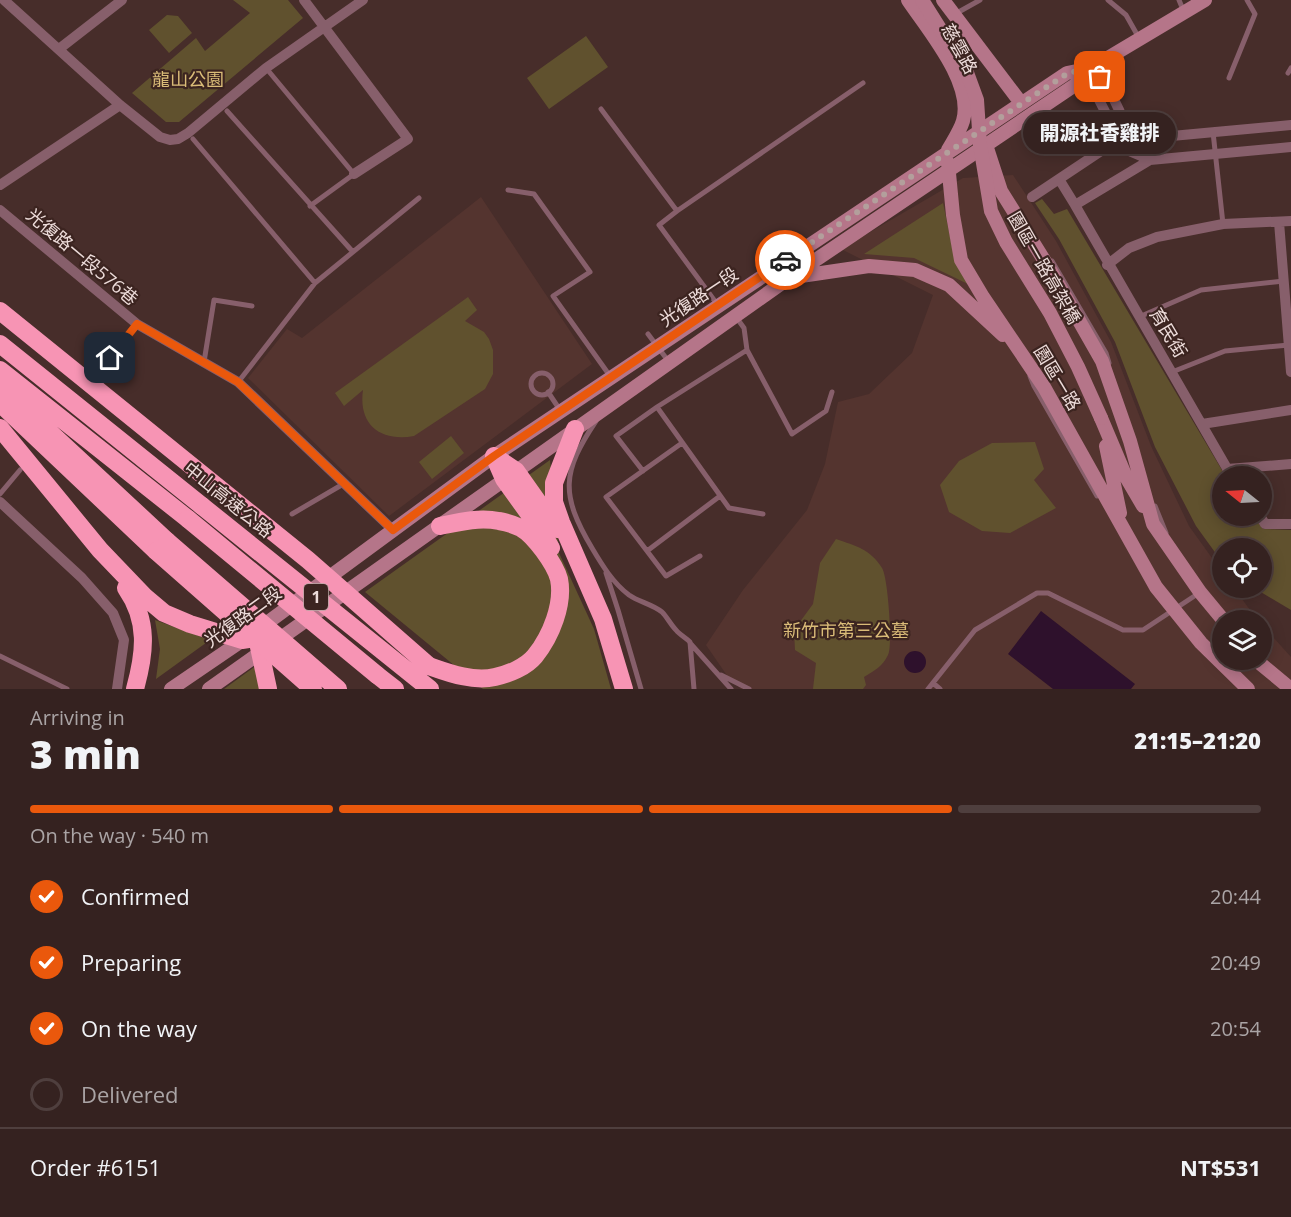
<!DOCTYPE html>
<meta charset="utf-8">
<style>
body{margin:0;font-family:"Open Sans","Noto Sans TC",sans-serif;background:#3d2a29;color:#f1f3f6;height:100vh;display:flex;flex-direction:column;font-size:22px;white-space:nowrap}
*{box-sizing:border-box;margin:0}
p{font-size:20px;color:#aaa4a5}
.icon{flex:none;width:33px;height:33px;fill:none;stroke:currentColor;stroke-width:2;stroke-linecap:round;stroke-linejoin:round}
.map{position:relative;height:689px;overflow:hidden}
.sheet{display:flex;flex-direction:column;background:#352220;flex:1}
.sheet>*{flex:none}
.needle{width:39px;rotate:288deg}
.buttons{position:absolute;left:1212px;top:466px;display:grid;gap:12px}
.buttons a{display:grid;place-items:center;width:60px;height:60px;border-radius:50%;background:#352220;box-shadow:0 3px 15px #0003,0 0 0 2px #4f3f3e;font-size:30px}
.pin{position:absolute;display:grid;place-items:center;width:51px;height:51px;color:#fff;margin:-26px;border-radius:12px;box-shadow:0 3px 9px #0006}
.courier{position:absolute;display:grid;place-items:center;width:60px;height:60px;margin:-30px;border:4px solid #ea580c;border-radius:50%;background:#fff;color:#222;box-shadow:0 2px 8px #0007}
.bubble{position:absolute;height:42px;border-radius:21px;background:#352220;box-shadow:0 3px 15px #0003,0 0 0 2px #4f3f3e;font-size:20px;font-weight:800;line-height:42px;text-align:center}
.summary em{font-style:normal;font-weight:800}
.summary div{display:flex;flex-direction:column-reverse}
.summary{display:flex;align-items:center;justify-content:space-between;height:102px;padding:0 30px}
h1{font-size:39px;font-weight:800;line-height:45px}
.bar{display:grid;grid-template-columns:repeat(4,1fr);gap:9px 6px;align-content:center;height:72px;padding:0 30px}
.bar i{height:8px;border-radius:4px;background:#4f3f3e}
.bar .active{background:#ea580c}
.bar p{grid-column:span 4}
.line{display:flex;align-items:center;gap:15px;padding:0 30px;border-top:2px solid #4f3f3e}
.line div{flex:1}
ol{padding:0 30px;list-style:none}
li{display:flex;align-items:center;gap:18px;height:66px}
li p{margin-inline-start:auto}
li .icon{padding:6px;border-radius:50%;background:#ea580c;color:#fff;stroke-width:4}
li:last-child{color:#aaa4a5}
li i{width:33px;height:33px;border:3px solid #4f3f3e;border-radius:50%}
.map>svg:first-child{display:block}
.built{fill:#54342f}
.green{fill:#60512e}
.water{fill:#2e112c}
.lines{fill:none;stroke-linecap:round;stroke-linejoin:round}
.lane{stroke:#875f6b;stroke-width:5}
.street{stroke:#875f6b;stroke-width:10}
.secondary{stroke:#b57589;stroke-width:14}
.highway{stroke:#f794b4;stroke-width:18}
.secondary-bridge{stroke:#b57589;stroke-width:14}
.highway-bridge{stroke:#f794b4;stroke-width:18}
.done{stroke:#b39f9c;stroke-width:6;stroke-dasharray:0 10.8}
.route{stroke:#ea580c;stroke-width:8}
.labels{text-anchor:middle;stroke-width:4.5;stroke-linejoin:round;paint-order:stroke}
.shield{fill:#3c2420;stroke:#b8a5a2;stroke-width:1.5}
.shield-label{font-size:16px;font-weight:bold;fill:#eddcda}
.street-label{font-size:18px;fill:#eddcda;stroke:#3c2420}
.park-label{font-size:18px;fill:#dabc78;stroke:#3c2420}
</style>
<div class="map">
<svg width="1291" height="689" viewBox="0 0 1291 689">
<rect width="100%" height="100%" fill="#472d2a"/>
<!-- built -->
<path class="built" d="M1013,175L1056,241L1111,342L1151,446L1189,526L1222,572V588H1234L1258,621H1222V660H1262V625L1291,657V689H741L728,677L706,645L743,590L807,510L825,464L838,402L869,394L912,353L933,295L841,249L963,178Z
M481,197L592,364L389,516L248,378L287,329L302,338Z"/>
<!-- green -->
<path class="green" d="M233,0H288L303,18L179,122H166L132,93L196,38L205,51L250,13Z
M167,15L178,16L192,33L169,53L149,30Z
M586,36L608,67L549,109L527,78Z
M1042,199L1054,214L1067,209L1226,477H1222V516H1253L1263,529L1291,530V610L1254,588H1262V549H1222V562L1196,526L1155,447L1115,342L1059,239L1035,203Z
M943,203L954,256L970,285L914,258L864,254Z
M468,297L477,310L465,321L484,332L489,339L493,350V374L485,389L414,436C381,442 358,425 363,390L344,406L335,393Z
M451,436L464,453L432,479L419,462Z
M1035,442L1044,469L1034,480L1056,508L1010,533L982,531L949,512L940,485L959,461L992,443Z
M550,460L559,553L594,629L611,689H483L365,592Z
M836,539C856,546 870,549 882,568C888,577 893,646 888,655C883,666 874,671 864,677L866,685L863,689H813L816,663L795,650L794,630L813,604L820,563Z
M155,620L210,640L156,679L160,649Z
M257,665L263,689H224Z"/>
<!-- water -->
<path class="water" d="M1041,611L1135,684L1131,689H1053L1008,654Z
M904 662a11 11 0 1 1 22 0a11 11 0 1 1-22 0Z"/>
<g class="lines">
<!-- lane -->
<path class="lane" d="M1108,0L1126,15L1139,38
M1179,0L1184,12
M955,14L980,0
M1081,55L1090,67
M266,68L354,174L310,206
M1288,73L1291,68
M1229,78L1255,14L1247,0
M601,109L677,211L659,225L717,304
M227,111L353,252
M1213,132L1223,224
M193,139L315,283
M508,190L534,194L590,272L553,296L610,376
M677,211L863,83
M1052,261L1106,353L1109,363
M1139,317L1201,290L1284,281
M648,334L669,362
M747,350L792,434L826,411L832,392
M204,362L214,300L252,306
M1172,372L1225,351L1289,345
M531 384a11 11 0 1 1 22 0a11 11 0 1 1-22 0Z
M97,375L137,324
M1030,376L1034,386L1097,496
M239,381L315,283L419,198
M548,392L560,410
M657,407L729,508L763,514
M596,421C562,472 560,494 592,548C602,565 613,583 629,595C639,602 652,604 662,612C667,617 671,625 676,630C680,635 686,638 690,642L694,689
M682,443L606,497L666,576L700,556
M643,471L616,436L657,407L747,350L744,328L736,317
M0,494L20,470
M1155,506L1166,533
M292,514L345,483
M647,551L720,496
M606,573L618,610L641,689
M690,643L731,689
M0,656L67,689
M721,675L749,689
M933,683L940,689
M928,689L975,630L1037,593H1048L1123,630H1143L1199,593"/>
<!-- street -->
<path class="street" d="M4,0L120,105L160,137L170,140L178,139L188,133L266,68L363,0
M304,0L408,139L354,174
M59,49L122,0
M1091,68L1093,88L1119,139L1129,151L1150,160L1291,147
M1092,68L1108,87L1120,112L1132,130L1150,138L1291,125
M1119,139L1059,179L1075,205L1150,160
M0,185L120,105
M1032,197L1059,179
M1075,205L1232,477
M0,210L137,324L238,382L393,530
M1279,222L1291,372
M1107,265L1129,248L1157,237L1223,224L1291,221
M1202,424L1291,410
M1227,469L1291,464
M0,502L82,578L113,613L124,640L117,689
M1260,516L1265,524H1291"/>
<!-- secondary -->
<path class="secondary" d="M908,0C928,30 974,83 963,121C960,131 953,141 948,150
M943,0L1021,103
M986,145L1001,191L1049,268L1102,361L1130,441L1153,524L1200,592L1224,621
M948,163L953,215L961,260L983,297L1044,387L1156,587L1201,643L1248,689
M794,277L869,266L915,270L949,285L1003,335
M1101,418L1126,477L1143,506
M1106,446L1120,513
M1256,660L1291,689
M171,689L256,631L494,456L1067,73L1091,68
M209,689L789,278L1075,85L1091,68L1205,0"/>
<!-- highway -->
<path class="highway" d="M0,344L202,506
M0,370L188,519
M0,386L167,541
M0,403L156,551
M0,428L100,550L145,597L164,613L190,624L242,640L256,638L266,642
M575,429L554,483V502L561,522L603,619L624,689
M494,456L516,471L557,529
M494,456L504,479L540,529L551,548
M126,588C149,621 145,653 135,689
M256,633L268,689
M429,666C449,673 473,682 495,677C509,674 526,667 535,656C551,636 564,604 559,579C555,564 534,535 521,528C515,525 505,522 499,521C479,517 459,522 440,526
M377,675L395,689"/>
<!-- secondary-bridge -->
<path class="secondary-bridge" d="M922,0L966,70L977,100L980,145L991,211L1006,242L1050,313L1078,367L1101,418"/>
<!-- highway-bridge -->
<path class="highway-bridge" d="M0,311L308,560L429,666
M202,506L430,689
M188,519L377,675
M167,541L338,689
M156,551L313,689"/>
</g>
<g class="lines">
<!-- done -->
<path class="done" d="M785,260L1068,73L1091,68L1100,77"/>
<!-- route -->
<path class="route" d="M110,358L137,324L238,382L393,530L494,456L785,260"/>
</g>
<g class="labels">
<!-- shield labels -->
<rect class="shield" x="304" y="584" width="24" height="26" rx="4.5"/>
<g class="shield-label">
<text x="316" y="603">1</text>
</g>
<!-- street labels -->
<g class="street-label">
<text transform="translate(959 49) rotate(61)" y="6">慈雲路</text>
<text transform="translate(82 257) rotate(40)" y="6">光復路一段576巷</text>
<text transform="translate(1044 268) rotate(60)" y="6">園區一路高架橋</text>
<text transform="translate(699 297) rotate(-34)" y="6">光復路一段</text>
<text transform="translate(1168 333) rotate(59)" y="6">育民街</text>
<text transform="translate(1057 378) rotate(59)" y="6">園區一路</text>
<text transform="translate(228 500) rotate(39)" y="6">中山高速公路</text>
<text transform="translate(243 617) rotate(-36)" y="6">光復路二段</text>
</g>
<!-- park labels -->
<g class="park-label">
<text x="188" y="86">龍山公園</text>
<text x="846" y="637">新竹市第三公墓</text>
</g>
</g>
</svg>
<div class="buttons">
<a><svg class="needle" viewBox="-14 -14 28 28"><path d="M0-13l5 13h-10z" fill="#e53935"/><path d="M0 13l5-13h-10z" fill="#aaa4a5"/></svg></a>
<a><svg class="icon" aria-label="locate" viewBox="0 0 24 24"><circle cx="12" cy="12" r="6"/><path d="M12 2v4M12 18v4M2 12h4M18 12h4"/></svg></a>
<a><svg class="icon" aria-label="layers" viewBox="0 0 24 24"><path d="M12 4l9 5-9 5-9-5zM3 14l9 5 9-5"/></svg></a>
</div>
<div class="pin" style="left:1100px;top:77px;background:#ea580c"><svg class="icon" aria-label="bag" viewBox="0 0 24 24"><path d="M5 8h14l-1 12H6zM9 8a3 3 0 0 1 6 0"/></svg></div>
<div class="pin" style="left:110px;top:358px;background:#1f2937"><svg class="icon" aria-label="home" viewBox="0 0 24 24"><path d="M3 11l9-7 9 7M6 9v11h12V9"/></svg></div>
<div class="courier" style="left:785px;top:260px"><svg class="icon" aria-label="car" viewBox="0 0 24 24"><path d="M5 17H2v-5l4-1 3-4h7l3 4 3 1v5h-3M9 17h6M6 11h13"/><circle cx="7" cy="17" r="2"/><circle cx="17" cy="17" r="2"/></svg></div>
<div class="bubble" style="left:1023px;top:112px;width:153px">開源社香雞排</div>
</div>
<section class="sheet">
<div class="summary"><div><h1>3 min</h1><p>Arriving in</p></div><em>21:15–21:20</em></div>
<div class="bar"><i class="active"></i><i class="active"></i><i class="active"></i><i></i><p>On the way · 540 m</p></div>
<ol>
<li><svg class="icon" aria-label="check" viewBox="0 0 24 24"><path d="M5 12l5 5 9-10"/></svg>Confirmed<p>20:44</p></li>
<li><svg class="icon" aria-label="check" viewBox="0 0 24 24"><path d="M5 12l5 5 9-10"/></svg>Preparing<p>20:49</p></li>
<li><svg class="icon" aria-label="check" viewBox="0 0 24 24"><path d="M5 12l5 5 9-10"/></svg>On the way<p>20:54</p></li>
<li><i></i>Delivered</li>
</ol>
<div class="line" style="height:78px"><div>Order #6151</div><b>NT$531</b></div>
</section>
